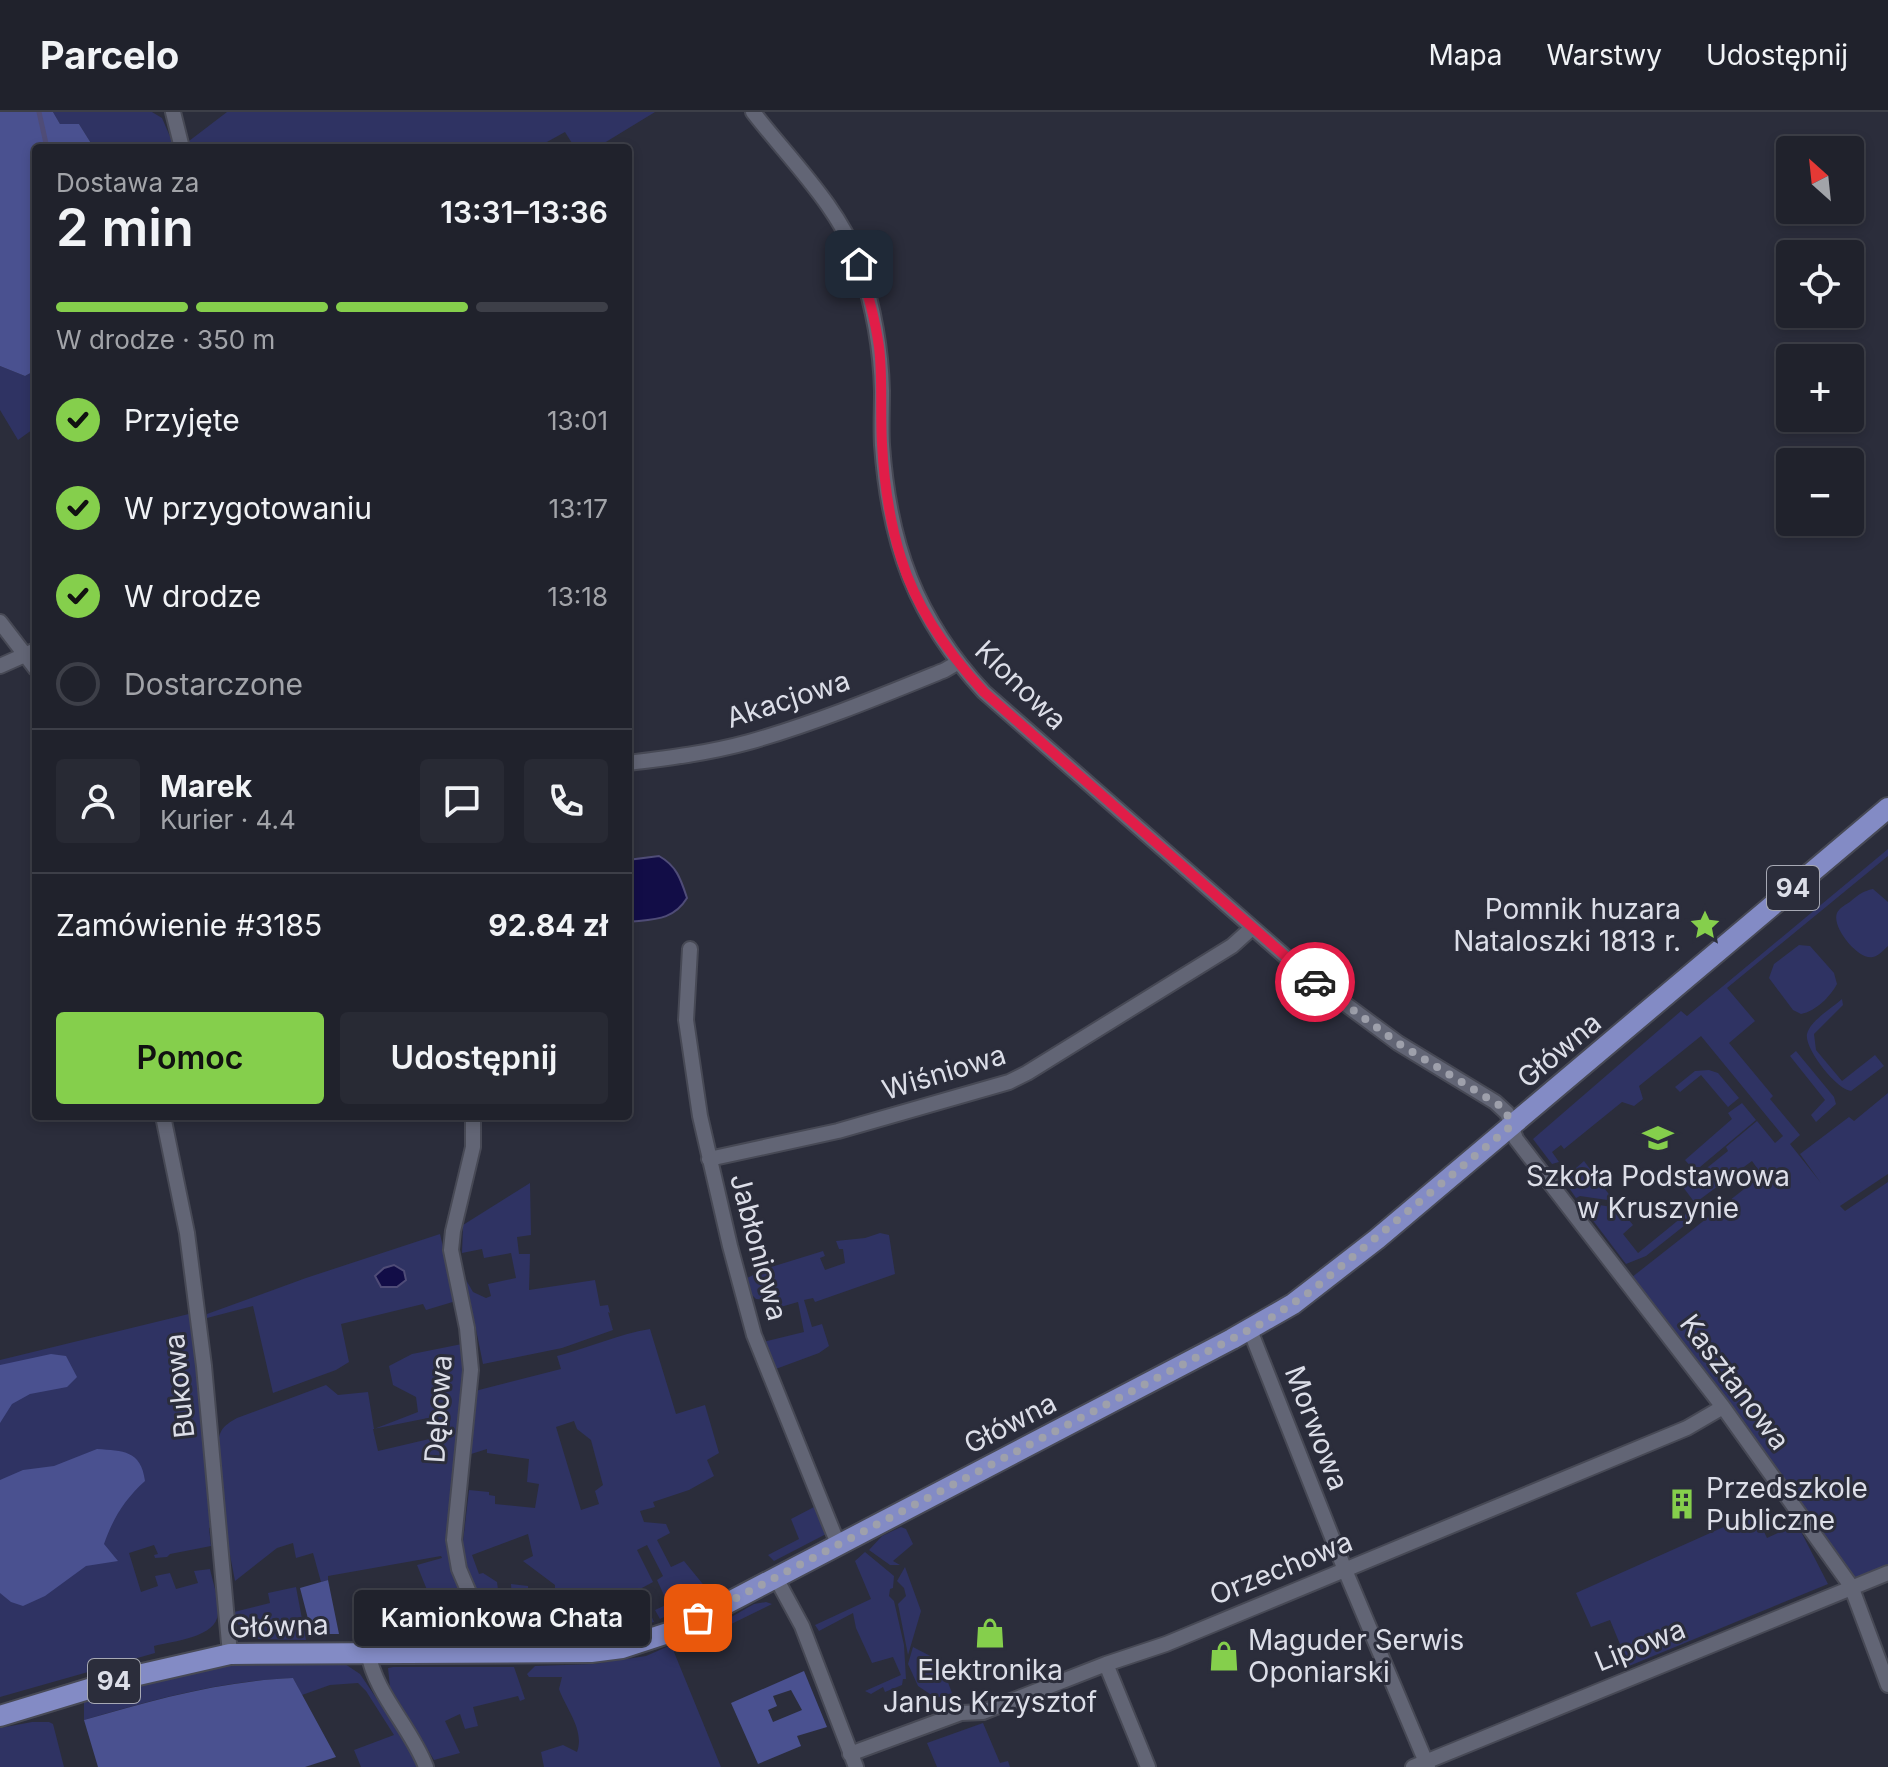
<!DOCTYPE html>
<html lang="pl">
<meta charset="utf-8">
<style>
body{margin:0;font-family:Inter,sans-serif;background:#282a34;color:#f1f3f6;height:100vh;display:flex;flex-direction:column;font-size:30px;white-space:nowrap}
*{box-sizing:border-box;margin:0}
p{font-size:26px;color:#a2a4a9}
.icon{flex:none;width:44px;height:44px;fill:none;stroke:currentColor;stroke-width:2;stroke-linecap:round;stroke-linejoin:round}
.map{position:relative;flex:1;overflow:hidden}
.details{position:absolute;left:32px;top:32px;width:600px;height:976px;display:flex;flex-direction:column;background:#20222c;border-radius:8px;box-shadow:0 4px 12px #0003,0 0 0 2px #3d3f48}
.details>*{flex:none}
.needle{width:52px;rotate:333deg}
.controls{position:absolute;left:1776px;top:24px;display:grid;gap:16px}
.controls a{display:grid;place-items:center;width:88px;height:88px;border-radius:8px;background:#20222c;box-shadow:0 4px 12px #0003,0 0 0 2px #3d3f48;font-size:40px}
.pin{position:absolute;display:grid;place-items:center;width:68px;height:68px;color:#fff;margin:-34px;border-radius:16px;box-shadow:0 4px 12px #0006}
.courier{position:absolute;display:grid;place-items:center;width:80px;height:80px;margin:-40px;border:6px solid #e11d48;border-radius:50%;background:#fff;color:#222;box-shadow:0 2px 10px #0007}
.bubble{position:absolute;height:56px;border-radius:8px;background:#20222c;box-shadow:0 4px 12px #0003,0 0 0 2px #3d3f48;font-size:26px;font-weight:600;line-height:56px;text-align:center}
.summary em{font-style:normal;font-weight:600}
.summary div{display:flex;flex-direction:column-reverse}
.summary{display:flex;align-items:center;justify-content:space-between;height:136px;padding:0 24px}
h1{font-size:52px;font-weight:600;line-height:60px}
.bar{display:grid;grid-template-columns:repeat(4,1fr);gap:12px 8px;align-content:center;height:96px;padding:0 24px}
.bar i{height:10px;border-radius:6px;background:#3d3f48}
.bar .current{background:#85cf4c}
.bar p{grid-column:span 4}
.line{display:flex;align-items:center;gap:20px;padding:0 24px;border-top:2px solid #3d3f48}
.line div{flex:1}
.round{display:grid;place-items:center;flex:none;width:84px;height:84px;border-radius:8px;background:#282a34}
ol{padding:0 24px;list-style:none}
li{display:flex;align-items:center;gap:24px;height:88px}
li p{margin-inline-start:auto}
li .icon{padding:8px;border-radius:50%;background:#85cf4c;color:#111;stroke-width:4}
li:last-child{color:#a2a4a9}
li i{width:44px;height:44px;border:4px solid #3d3f48;border-radius:50%}
.cta{display:flex;gap:16px;margin-top:auto;padding:16px 24px}
.cta a{flex:1;height:92px;border-radius:8px;background:#85cf4c;color:#111;font-size:32px;font-weight:600;line-height:92px;text-align:center}
.cta a+a{background:#282a34;color:#f1f3f6}
header{display:flex;align-items:center;gap:48px;box-sizing:border-box;height:112px;padding:0 40px;background:#20222c;border-bottom:2px solid #3d3f48}
header strong{font-size:38px}
nav{display:flex;gap:44px;margin-inline-start:auto;font-size:28px}
.map>svg:first-child{display:block}
.green{fill:#2f3363;fill-rule:evenodd}
.forest{fill:#4a5190;fill-rule:evenodd}
.water{fill:#120d47;stroke:#4f4c77;stroke-width:2}
.lines{fill:none;stroke-linecap:round;stroke-linejoin:round}
.stream{stroke:#4f4c77;stroke-width:5}
.minor-casing{stroke:#474955;stroke-width:18}
.primary-casing{stroke:#474955;stroke-width:24}
.minor{stroke:#626575;stroke-width:14}
.primary{stroke:#838bc5;stroke-width:20}
.done{stroke:#9ea0ab;stroke-width:8;stroke-dasharray:0 14.4}
.route{stroke:#e11d48;stroke-width:10}
.labels{text-anchor:middle;stroke-width:6;stroke-linejoin:round;paint-order:stroke}
.shield{fill:#2b2d3b;stroke:#a7a9b4;stroke-width:2}
.shield-label{font-size:26px;font-weight:bold;fill:#dcdee8}
.street-label{font-size:28px;fill:#dcdee8;stroke:#2b2d3b}
.poi-label{font-size:28px;fill:#dcdee8;stroke:#2b2d3b}
</style>
<header>
<strong>Parcelo</strong>
<nav><a>Mapa</a><a>Warstwy</a><a>Udostępnij</a></nav>
</header>
<div class="map">
<svg width="1888" height="1655" viewBox="0 0 1888 1655">
<rect width="100%" height="100%" fill="#2b2d3b"/>
<!-- green -->
<path class="green" d="M53,0H152L162,6L175,36H130L128,30L115,36H94L79,12H60Z
M227,0H655L596,36H575L565,20L536,36H192L189,29Z
M0,254L25,264L36,258V315L18,328L0,298Z
M1888,737V744L1727,876L1755,909L1729,931L1773,984L1770,987L1800,1023L1790,1032L1821,1071L1800,1042L1849,1005L1854,1009L1888,981V1062L1840,1094L1845,1099L1888,1070V1461L1851,1474L1627,1169L1762,1063L1752,1049L1695,1091L1683,1075L1728,1039L1726,1035L1757,1009L1775,1031L1783,1024L1701,924L1639,974L1643,987L1634,994L1622,990L1564,1037L1561,1033L1552,1040L1559,1050L1552,1052L1533,1027L1681,899L1687,904Z
M1873,777L1888,790V834C1884,838 1878,844 1873,845C1859,849 1831,815 1837,801C1839,796 1847,792 1851,789C1858,783 1863,779 1873,777Z
M1799,833L1810,834L1834,861L1837,872C1830,885 1816,899 1801,902L1793,898L1769,866L1774,852Z
M1842,887L1843,893L1814,922L1816,938L1842,969L1875,943L1884,954L1851,979C1837,978 1804,937 1807,922C1810,909 1832,896 1842,887Z
M1796,939L1834,985L1836,992L1816,1010L1811,1003L1825,988L1790,944Z
M1709,958L1718,961L1739,986L1728,995L1701,963L1680,980L1675,975L1695,959Z
M1742,991L1756,1008L1700,1055H1691L1685,1048L1732,1007L1728,1001Z
M1584,1049L1614,1089L1580,1084L1576,1086L1567,1073L1576,1056Z
M530,1071L531,1123L517,1125L519,1142H530L529,1178L595,1168L600,1194L608,1193L610,1201L608,1200L613,1218L562,1236L483,1252L466,1168L473,1180L486,1186L491,1184L488,1172L516,1166L511,1141L484,1146L482,1137L462,1141L463,1113Z
M1579,1090L1619,1096L1633,1113L1623,1122L1638,1141L1692,1097L1694,1106L1646,1144L1626,1152Z
M880,1121L889,1123L895,1162L815,1190L813,1186L804,1188L812,1215L822,1212L829,1234L819,1241L773,1258L763,1230L804,1220L798,1190L770,1198L767,1188L756,1187L751,1182L747,1166L768,1156L823,1139L825,1144L820,1146L825,1158L845,1151L843,1137H839L836,1129L865,1126Z
M440,1122L456,1189L426,1198L423,1192L341,1212L349,1250L336,1258L273,1281L253,1194L207,1206V1202L306,1166Z
M197,1200L217,1414L209,1416L211,1434L170,1442L167,1445L155,1446L154,1443L158,1442L154,1433L129,1441L141,1480L158,1474L155,1464L170,1461L176,1477L198,1471L194,1459L210,1457C213,1471 219,1487 218,1501C217,1526 172,1529 154,1534L155,1541L0,1585V1248Z
M650,1217L676,1302L705,1293L719,1341L707,1348L714,1364L689,1378L653,1390L655,1395L640,1399L644,1410L666,1412L670,1421L657,1428L671,1455L684,1449L711,1482L660,1507L655,1498L668,1492L657,1468L663,1464L647,1433L637,1438L653,1470L627,1484L633,1496L622,1502L627,1512L650,1501L654,1510L609,1524L606,1512L556,1513V1501H565V1486L555,1485V1473L523,1449L533,1444L528,1422L472,1443L479,1462L483,1461L497,1470L504,1523L499,1524L461,1447L469,1378L489,1380V1383L495,1384V1392L535,1396L539,1372L527,1370L529,1347L487,1341V1337L471,1342L475,1279L561,1257L557,1244C589,1236 618,1222 650,1217ZM574,1309L577,1317L591,1328L603,1373L595,1379L599,1392L581,1398L556,1315Z
M462,1232L463,1272L450,1443V1453L478,1517V1524L445,1523L417,1453L442,1446L441,1444L328,1464V1468L321,1470L313,1441L296,1446L293,1431L277,1436L235,1469L230,1443H227L218,1331C220,1316 225,1313 237,1306L326,1273L338,1283L368,1280L374,1317L418,1300L416,1285L393,1273L389,1254L412,1242ZM438,1304L442,1324L378,1339L373,1317Z
M816,1394L828,1421L774,1449L768,1443L799,1427L791,1407Z
M1755,1401L1767,1426L1797,1412L1828,1472L1629,1554L1610,1508L1591,1515L1576,1481Z
M901,1415L906,1417L913,1432L893,1449L900,1453H890L869,1438L882,1424Z
M865,1440L894,1464L893,1476L890,1477L889,1484L894,1489L904,1533L906,1567H903L902,1573L885,1580L883,1575L871,1582L865,1579L901,1563L893,1545L872,1551L856,1516L853,1501L819,1519L815,1513L871,1487L855,1449Z
M905,1455L921,1499L908,1543L898,1492L906,1484L904,1476L897,1469Z
M511,1472L528,1474V1496L521,1497L520,1509H513Z
M296,1475L306,1528L257,1527L244,1520L241,1521L234,1500L270,1491L268,1481Z
M766,1490L772,1492L674,1540L721,1655H544L541,1640L563,1633L577,1640C585,1618 566,1597 559,1577L562,1565H529L527,1562L535,1554L594,1552L646,1544L719,1512L754,1492Z
M913,1535L940,1549L952,1581L936,1586L918,1574L908,1552Z
M337,1550L345,1552L360,1562L408,1633L419,1655H361L354,1638L394,1623L366,1579L358,1571L330,1573L302,1583L293,1566C220,1569 153,1588 84,1608V1587L231,1551Z
M393,1555H514L525,1587L520,1589L518,1584L473,1595L478,1614L465,1617L460,1602L445,1609L460,1641L434,1648L390,1575L388,1556Z
M32,1610H49L53,1612L64,1655H0V1616Z
M983,1611L1000,1651L1008,1649L1010,1655H937L927,1631Z"/>
<!-- forest -->
<path class="forest" d="M0,0H53L60,12H79L94,36H36V258L25,264L0,254Z
M51,1242L66,1244L77,1265L67,1275L30,1282L12,1292L0,1311V1253Z
M97,1337C123,1339 141,1338 145,1369C125,1387 113,1406 104,1432L118,1449L86,1454L45,1484L23,1494L11,1490L0,1481V1368L23,1358L54,1354Z
M328,1468L339,1522H312L300,1476Z
M804,1559L827,1615L797,1624L801,1634L758,1652L731,1591ZM791,1578L802,1598L773,1610L768,1598L777,1594L773,1584Z
M293,1566L336,1645L305,1655H98L84,1608C153,1588 221,1569 293,1566Z"/>
<!-- water -->
<path class="water" d="M659,744C677,754 681,768 687,786C673,809 653,807 628,810V748Z
M394,1153L404,1159L406,1168L397,1175H381L375,1164L384,1156Z"/>
<g class="lines">
<!-- stream -->
<path class="stream" d="M39,0L47,36"/>
<!-- minor casing -->
<g class="minor-casing">
<path id="minor" d="M173,0L182,36
M753,0C790,48 840,95 860,154C873,194 881,236 882,279C882,297 881,315 882,333C889,432 916,507 984,580L1310,866L1398,931L1495,990L1507,1001L1516,1027L1723,1295L1851,1474L1888,1573
M0,510L36,557
M0,554L36,538
M628,651C669,646 709,641 749,630C816,611 881,584 945,558L957,551
M690,837L686,908L700,1004L730,1134L754,1223L838,1432
M163,1004L187,1121L204,1254L230,1542
M473,1004V1035L453,1119L451,1138L467,1216L471,1258L454,1428L459,1457L484,1516L486,1542
M709,1047L838,1019L1009,970L1027,961L1232,834L1252,816
M1250,1218L1345,1458L1428,1655
M776,1466L802,1514L856,1655
M368,1540C375,1582 411,1615 426,1655
M1106,1552L1148,1655
M850,1642L961,1601L983,1600L1106,1552L1166,1532L1687,1316L1723,1295
M1413,1655L1888,1461"/>
</g>
<!-- primary casing -->
<g class="primary-casing">
<path id="primary" d="M0,1604L125,1566L230,1542L591,1540L622,1536L674,1519L1232,1227L1293,1192L1377,1127L1888,696"/>
</g>
<!-- minor -->
<use href="#minor" class="minor"/>
<!-- primary -->
<use href="#primary" class="primary"/>
</g>
<g class="lines">
<!-- done -->
<path class="done" d="M698,1506L1266,1209L1310,1180L1510,1015L1507,1001L1499,993L1398,931L1315,870"/>
<!-- route -->
<path class="route" d="M859,152C867,179 875,206 879,235C883,267 880,299 882,332C884,369 890,411 901,446C916,496 949,542 984,580L1315,870"/>
</g>
<!-- icons -->
<defs>
<g id="sight-bare" transform="scale(2.4)"><path d="M0-6L1.8-2.2L6-1.7L2.9 1.2L3.7 5.4L0 3.3L-3.7 5.4L-2.9 1.2L-6-1.7L-1.8-2.2Z" fill="#85cf4c" stroke="#2b2d3b" stroke-width="2.5" paint-order="stroke"/></g>
<g id="school-bare" transform="scale(2.4)"><path d="M0-5L7-2L0 1L-7-2ZM-4 1L0 2.5L4 1V4Q0 6-4 4Z" fill="#85cf4c" stroke="#2b2d3b" stroke-width="2.5" paint-order="stroke"/></g>
<g id="building-bare" transform="scale(2.4)"><path d="M-4-6H4V6H1V3H-1V6H-4ZM-2.5-4.3h1.7v1.8h-1.7ZM.8-4.3h1.7v1.8H.8ZM-2.5-1h1.7V.8h-1.7ZM.8-1h1.7V.8H.8Z" fill="#85cf4c" stroke="#2b2d3b" stroke-width="2.5" paint-order="stroke"/></g>
<g id="shop-bare" transform="scale(2.4)"><path d="M-5-2.5h2.3a2.7 3.5 0 0 1 5.4 0H5L5.5 6h-11ZM-1.5-2.5h3a1.5 2.3 0 0 0-3 0Z" fill="#85cf4c" stroke="#2b2d3b" stroke-width="2.5" paint-order="stroke"/></g>
</defs>
<g fill-rule="evenodd">
<use href="#sight-bare" x="1705" y="813"/>
<use href="#school-bare" x="1658" y="1026"/>
<use href="#building-bare" x="1682" y="1392"/>
<use href="#shop-bare" x="990" y="1521"/>
<use href="#shop-bare" x="1224" y="1544"/>
</g>
<g class="labels">
<!-- shield labels -->
<g class="shield">
<rect x="1767" y="754" width="52" height="44" rx="6"/>
<rect x="88" y="1547" width="52" height="44" rx="6"/>
</g>
<g class="shield-label">
<text x="1793" y="785">94</text>
<text x="114" y="1578">94</text>
</g>
<!-- street labels -->
<g class="street-label">
<text transform="translate(1021 573) rotate(44)" y="10">Klonowa</text>
<text transform="translate(788 587) rotate(-18)" y="10">Akacjowa</text>
<text transform="translate(1559 938) rotate(-40)" y="10">Główna</text>
<text transform="translate(944 960) rotate(-17)" y="10">Wiśniowa</text>
<text transform="translate(759 1135) rotate(75)" y="10">Jabłoniowa</text>
<text transform="translate(1735 1270) rotate(53)" y="10">Kasztanowa</text>
<text transform="translate(179 1274) rotate(-96)" y="10">Bukowa</text>
<text transform="translate(438 1297) rotate(-86)" y="10">Dębowa</text>
<text transform="translate(1010 1311) rotate(-27)" y="10">Główna</text>
<text transform="translate(1317 1316) rotate(69)" y="10">Morwowa</text>
<text transform="translate(1281 1456) rotate(-22)" y="10">Orzechowa</text>
<text transform="translate(279 1514) rotate(-2)" y="10">Główna</text>
<text transform="translate(1640 1533) rotate(-22)" y="10">Lipowa</text>
</g>
<!-- poi labels -->
<g class="poi-label">
<text x="1681" y="807" text-anchor="end">Pomnik huzara<tspan x="1681" dy="32">Nataloszki 1813 r.</tspan></text>
<text x="1658" y="1074">Szkoła Podstawowa<tspan x="1658" dy="32">w Kruszynie</tspan></text>
<text x="1706" y="1386" text-anchor="start">Przedszkole<tspan x="1706" dy="32">Publiczne</tspan></text>
<text x="1248" y="1538" text-anchor="start">Maguder Serwis<tspan x="1248" dy="32">Oponiarski</tspan></text>
<text x="990" y="1568">Elektronika<tspan x="990" dy="32">Janus Krzysztof</tspan></text>
</g>
</g>
</svg>
<div class="controls">
<a><svg class="needle" viewBox="-14 -14 28 28"><path d="M0-13l5 13h-10z" fill="#e53935"/><path d="M0 13l5-13h-10z" fill="#a2a4a9"/></svg></a>
<a><svg class="icon" aria-label="locate" viewBox="0 0 24 24"><circle cx="12" cy="12" r="6"/><path d="M12 2v4M12 18v4M2 12h4M18 12h4"/></svg></a>
<a>+</a>
<a>−</a>
</div>
<div class="pin" style="left:698px;top:1506px;background:#ea580c"><svg class="icon" aria-label="bag" viewBox="0 0 24 24"><path d="M5 8h14l-1 12H6zM9 8a3 3 0 0 1 6 0"/></svg></div>
<div class="pin" style="left:859px;top:152px;background:#1f2937"><svg class="icon" aria-label="home" viewBox="0 0 24 24"><path d="M3 11l9-7 9 7M6 9v11h12V9"/></svg></div>
<div class="courier" style="left:1315px;top:870px"><svg class="icon" aria-label="car" viewBox="0 0 24 24"><path d="M5 17H2v-5l4-1 3-4h7l3 4 3 1v5h-3M9 17h6M6 11h13"/><circle cx="7" cy="17" r="2"/><circle cx="17" cy="17" r="2"/></svg></div>
<div class="bubble" style="left:354px;top:1478px;width:296px">Kamionkowa Chata</div>
<section class="details">
<div class="summary"><div><h1>2 min</h1><p>Dostawa za</p></div><em>13:31–13:36</em></div>
<div class="bar"><i class="current"></i><i class="current"></i><i class="current"></i><i></i><p>W drodze · 350 m</p></div>
<ol>
<li><svg class="icon" aria-label="check" viewBox="0 0 24 24"><path d="M5 12l5 5 9-10"/></svg>Przyjęte<p>13:01</p></li>
<li><svg class="icon" aria-label="check" viewBox="0 0 24 24"><path d="M5 12l5 5 9-10"/></svg>W przygotowaniu<p>13:17</p></li>
<li><svg class="icon" aria-label="check" viewBox="0 0 24 24"><path d="M5 12l5 5 9-10"/></svg>W drodze<p>13:18</p></li>
<li><i></i>Dostarczone</li>
</ol>
<div class="line" style="height:144px"><a class="round"><svg class="icon" aria-label="person" viewBox="0 0 24 24"><circle cx="12" cy="8" r="4"/><path d="M4 21q1-7 8-7t8 7"/></svg></a><div><b>Marek</b><p>Kurier · 4.4</p></div><a class="round"><svg class="icon" aria-label="chat" viewBox="0 0 24 24"><path d="M4 5h16v11H9l-5 4z"/></svg></a><a class="round"><svg class="icon" aria-label="phone" viewBox="0 0 24 24"><path d="M5 4h4l2 5-3 2q2 4 5 5l2-3 5 2v4C11 20 4 13 5 4z"/></svg></a></div>
<div class="line" style="height:104px"><div>Zamówienie #3185</div><b>92.84 zł</b></div>
<div class="cta"><a>Pomoc</a><a>Udostępnij</a></div>
</section>
</div>
